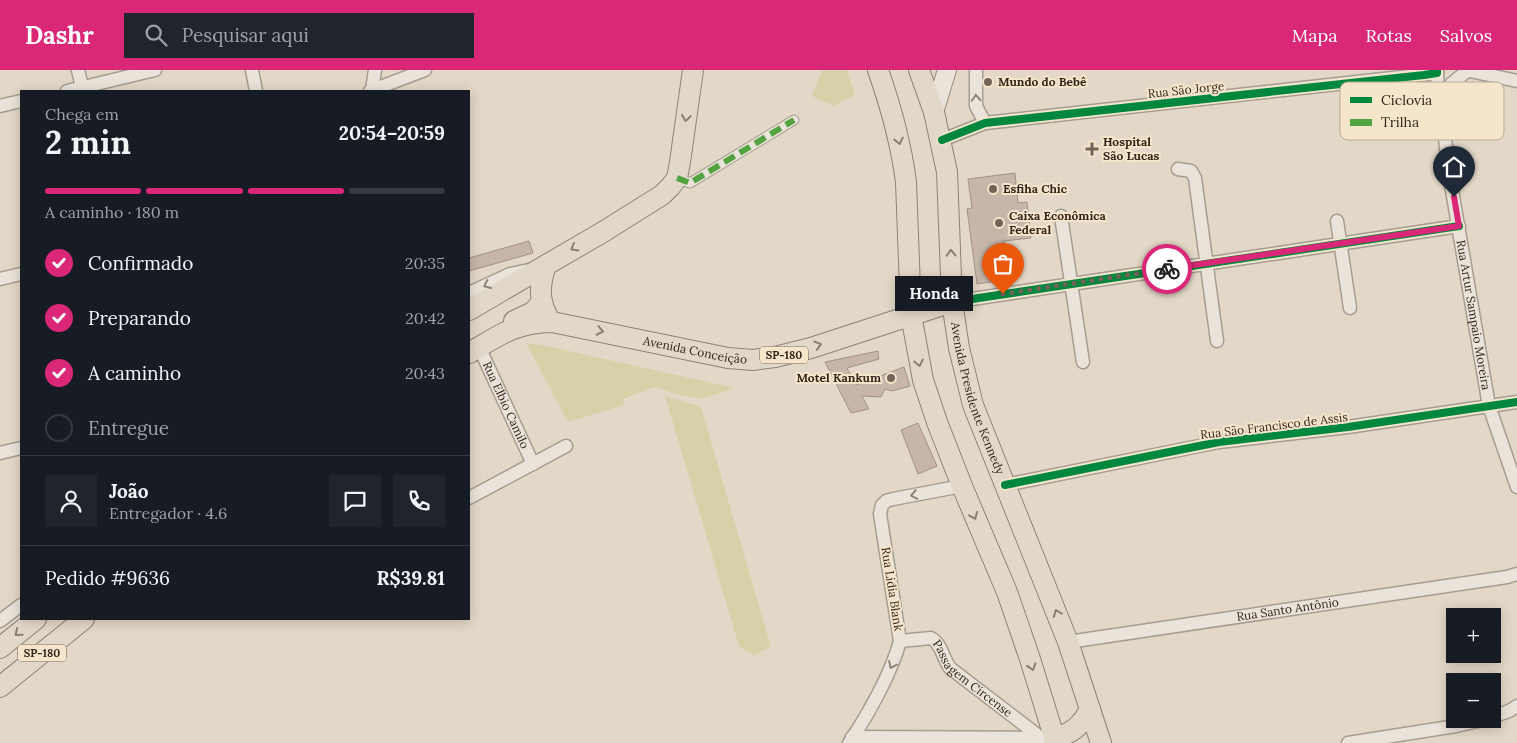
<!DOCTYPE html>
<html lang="pt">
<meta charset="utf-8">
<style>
body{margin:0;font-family:Lora,serif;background:#20242c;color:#f1f3f6;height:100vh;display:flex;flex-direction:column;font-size:19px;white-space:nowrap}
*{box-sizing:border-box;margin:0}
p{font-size:16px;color:#9ea1a6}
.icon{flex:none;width:28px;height:28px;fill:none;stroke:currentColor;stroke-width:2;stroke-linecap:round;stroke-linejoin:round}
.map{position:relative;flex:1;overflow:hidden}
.drawer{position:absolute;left:20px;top:20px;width:450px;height:530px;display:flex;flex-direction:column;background:#171b24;border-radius:0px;box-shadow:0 2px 12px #0003}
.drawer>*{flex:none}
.buttons{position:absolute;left:1446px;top:538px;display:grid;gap:10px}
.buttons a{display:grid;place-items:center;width:55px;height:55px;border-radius:0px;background:#171b24;box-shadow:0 2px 12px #0003;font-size:25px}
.pin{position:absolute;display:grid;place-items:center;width:42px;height:42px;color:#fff;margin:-51px -21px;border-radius:50% 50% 50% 0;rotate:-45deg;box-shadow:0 0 5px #0007}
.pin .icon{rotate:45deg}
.courier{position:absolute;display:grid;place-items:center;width:50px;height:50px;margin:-25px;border:4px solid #db2777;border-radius:50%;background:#fff;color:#222;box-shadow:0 1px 6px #0007}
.bubble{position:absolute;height:35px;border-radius:0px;background:#171b24;box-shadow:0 2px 12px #0003;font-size:16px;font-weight:700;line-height:35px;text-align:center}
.head em{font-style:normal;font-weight:700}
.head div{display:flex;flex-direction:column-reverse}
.head{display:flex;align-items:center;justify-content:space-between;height:85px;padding:0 25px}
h1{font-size:32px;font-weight:700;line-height:38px}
.bar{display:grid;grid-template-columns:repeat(4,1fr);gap:8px 5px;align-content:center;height:60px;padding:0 25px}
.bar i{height:6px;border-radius:4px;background:#363941}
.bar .selected{background:#db2777}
.bar p{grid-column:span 4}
.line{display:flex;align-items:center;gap:12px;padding:0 25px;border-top:1px solid #363941}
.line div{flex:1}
.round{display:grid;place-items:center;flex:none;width:52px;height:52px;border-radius:0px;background:#20242c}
ol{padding:0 25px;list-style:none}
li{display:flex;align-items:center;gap:15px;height:55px}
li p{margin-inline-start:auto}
li .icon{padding:5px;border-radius:50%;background:#db2777;color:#fff;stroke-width:4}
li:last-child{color:#9ea1a6}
li i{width:28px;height:28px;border:2px solid #363941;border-radius:50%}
header{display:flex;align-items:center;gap:30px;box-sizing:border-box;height:70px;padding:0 25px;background:#db2777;color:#fff}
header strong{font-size:24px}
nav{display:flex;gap:28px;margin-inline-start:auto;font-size:18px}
.search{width:350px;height:45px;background:#20242c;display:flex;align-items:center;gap:12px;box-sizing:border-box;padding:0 18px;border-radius:0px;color:#9ea1a6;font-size:19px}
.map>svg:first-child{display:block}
.green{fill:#d6d1a9}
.building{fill:#c6b5a8;stroke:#a29387}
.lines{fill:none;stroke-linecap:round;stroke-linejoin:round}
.pedestrian-casing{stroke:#a69d91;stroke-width:11}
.minor-casing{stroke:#a69d91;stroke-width:15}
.secondary-casing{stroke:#978c81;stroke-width:20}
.primary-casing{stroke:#8c8278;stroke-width:22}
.pedestrian{stroke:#eae3d9;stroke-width:9}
.minor{stroke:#eae3d9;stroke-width:12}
.secondary{stroke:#eae3d9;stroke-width:18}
.primary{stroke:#e2d8ca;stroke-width:20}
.quiet{stroke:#53a340;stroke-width:6;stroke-dasharray:12 6;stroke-linecap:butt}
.cycleway-casing{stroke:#f5e5cb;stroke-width:11}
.cycleway{stroke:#00873e;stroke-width:8}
.oneway{stroke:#8f847a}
.oneway2{stroke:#8b7e72}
.done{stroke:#716357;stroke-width:5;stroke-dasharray:0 9}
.route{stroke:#db2777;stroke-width:6}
.poi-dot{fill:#716357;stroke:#f5e5cb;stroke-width:2}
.labels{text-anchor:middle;stroke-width:4;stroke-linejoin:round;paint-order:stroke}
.shield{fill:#f5e5cb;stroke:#6e5e4f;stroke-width:1}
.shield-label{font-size:11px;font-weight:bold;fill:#34241a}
.poi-label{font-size:12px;font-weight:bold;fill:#34241a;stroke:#f5e5cb;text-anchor:start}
.street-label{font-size:12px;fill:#34241a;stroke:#f5e5cb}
.key{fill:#f5e5cb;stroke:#bbab96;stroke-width:1}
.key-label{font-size:14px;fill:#34241a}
</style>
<header>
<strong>Dashr</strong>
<div class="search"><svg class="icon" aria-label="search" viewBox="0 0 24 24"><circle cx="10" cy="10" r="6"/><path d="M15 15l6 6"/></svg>Pesquisar aqui</div>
<nav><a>Mapa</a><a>Rotas</a><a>Salvos</a></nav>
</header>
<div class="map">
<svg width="1517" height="673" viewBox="0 0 1517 673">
<rect width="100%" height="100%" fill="#e3d8c7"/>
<!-- green -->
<path class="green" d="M822,0H847L855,25L833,36L812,26Z
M526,273L542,275L735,318L702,329L676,324L654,317L623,329L624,335L568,352Z
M665,326L701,337L771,577L754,585L739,576Z"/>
<!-- building -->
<path class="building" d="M1015,103L1018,133L1027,132L1031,168L1004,171L1011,209L977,214L967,139L972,138L968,109Z
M529,171L533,183L469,201V188Z
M878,281L879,289L847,298L856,315L904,297L910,316L892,321L885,319L881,327L862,326L869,339L851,343L825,292Z
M918,353L937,396L918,404L901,360Z"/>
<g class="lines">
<!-- pedestrian casing -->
<g class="pedestrian-casing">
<path id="pedestrian" d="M677,108L690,113L794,50"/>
</g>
<!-- minor casing -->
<g class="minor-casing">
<g id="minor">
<path d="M78,0L83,21"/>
<path d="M252,0L256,21"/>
<path d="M976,0V36L985,53"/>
<path id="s1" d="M1437,0L1438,23L1442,39L1448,97L1489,336L1517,417"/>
<path d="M1465,0L1517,11"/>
<path d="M372,20L375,0"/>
<path d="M67,21L155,0"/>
<path d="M370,21L425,0"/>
<path d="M0,36L21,31"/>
<path d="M1442,39L1451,14L1467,1"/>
<path d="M942,70L985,53L1437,3"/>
<path d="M1178,99L1191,101L1195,108L1217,271"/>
<path d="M1061,146L1083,292"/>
<path d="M1337,151L1350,238"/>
<path d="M0,209L21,204"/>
<path d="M469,223L510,204L529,200"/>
<path d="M952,232L1459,156"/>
<path id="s2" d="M479,277L533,394"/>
<path d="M0,383L21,378"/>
<path d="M1005,415L1219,372L1348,357L1517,332"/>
<path d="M469,428L566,376"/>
<path d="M0,551L21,535"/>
<path id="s3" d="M900,571L931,568C942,574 943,589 950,598L1040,667"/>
<path id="s4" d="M1068,572L1507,507L1517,504"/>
<path d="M1492,647L1509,641L1517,636"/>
<path d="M852,667L1054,668"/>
<path d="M849,673C868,645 891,604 900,571L880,444L882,435L886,431L893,429L962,416"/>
<path d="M1348,673L1456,656L1487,649"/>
</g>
</g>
<!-- secondary casing -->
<g class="secondary-casing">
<path id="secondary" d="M934,42L947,0"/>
</g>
<!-- primary casing -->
<g class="primary-casing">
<g id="primary">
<path d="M878,0C891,37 901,73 906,112L911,245L923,310L937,352L962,416L1007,522L1030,589L1056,673"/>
<path id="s5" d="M919,0L934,42L947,102L952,232L959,278L973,335L1068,572L1101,673"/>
<path d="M546,195C540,213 538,228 547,245"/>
<path d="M469,240L603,162L662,125L671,116L677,108L680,92L693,0"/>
<path d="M514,251L533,242L541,233"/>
<path id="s6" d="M469,283C500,265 514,253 552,252L728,288L753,290L775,287L811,278L952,232"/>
<path d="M0,578L36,549"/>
<path d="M0,617L84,549"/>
<path d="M1054,668C1072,664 1082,655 1090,639"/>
</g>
</g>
<!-- pedestrian -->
<use href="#pedestrian" class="pedestrian"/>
<!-- minor -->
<use href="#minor" class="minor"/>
<!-- secondary -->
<use href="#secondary" class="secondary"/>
<!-- primary -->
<use href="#primary" class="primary"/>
<!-- quiet -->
<path class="quiet" d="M677,108L690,113L794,50"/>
<!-- cycleway casing -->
<g class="cycleway-casing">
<path id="cycleway" d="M942,70L985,53L1424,5L1437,3V0
M952,232L1459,156
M1005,415L1219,372L1348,357L1517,332"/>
</g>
<!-- cycleway -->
<use href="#cycleway" class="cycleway"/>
</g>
<!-- one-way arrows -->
<defs><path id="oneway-chevron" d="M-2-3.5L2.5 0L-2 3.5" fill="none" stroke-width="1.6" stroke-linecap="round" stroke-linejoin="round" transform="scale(1.25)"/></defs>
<g class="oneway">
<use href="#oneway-chevron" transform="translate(976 28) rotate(-93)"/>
<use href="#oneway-chevron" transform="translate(487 215) rotate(155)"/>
<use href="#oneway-chevron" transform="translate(914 425) rotate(169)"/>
<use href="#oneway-chevron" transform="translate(892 595) rotate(115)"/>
</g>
<g class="oneway2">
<use href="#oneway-chevron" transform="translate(686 48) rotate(98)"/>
<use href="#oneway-chevron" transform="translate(899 71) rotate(78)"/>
<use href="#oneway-chevron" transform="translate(574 178) rotate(150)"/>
<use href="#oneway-chevron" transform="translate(951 183) rotate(-91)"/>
<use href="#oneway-chevron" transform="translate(600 261) rotate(12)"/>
<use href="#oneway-chevron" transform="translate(818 275) rotate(-17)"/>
<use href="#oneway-chevron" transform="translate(919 293) rotate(78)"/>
<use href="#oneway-chevron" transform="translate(974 446) rotate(67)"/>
<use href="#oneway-chevron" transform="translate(1057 543) rotate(-111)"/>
<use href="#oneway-chevron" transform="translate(18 563) rotate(141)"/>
<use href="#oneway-chevron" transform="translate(1032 597) rotate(73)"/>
</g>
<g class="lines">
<!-- done -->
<path class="done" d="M1003,224L1167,199"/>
<!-- route -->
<path class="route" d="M1167,199L1459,156L1454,127"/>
</g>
<!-- markers -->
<g class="poi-dot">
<circle cx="988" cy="12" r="5"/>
<path d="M1089.5 71.5h5v5h5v5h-5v5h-5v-5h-5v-5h5z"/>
<circle cx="993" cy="119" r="5"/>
<circle cx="999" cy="153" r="5"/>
<circle cx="891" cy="308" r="5"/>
</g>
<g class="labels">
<!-- shield labels -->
<g class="shield">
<rect x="760" y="276.5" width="48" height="17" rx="4"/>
<rect x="18" y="574.5" width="48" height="17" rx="4"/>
</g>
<g class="shield-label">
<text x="784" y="289">SP-180</text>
<text x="42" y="587">SP-180</text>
</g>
<!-- poi labels -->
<g class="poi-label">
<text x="998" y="16">Mundo do Bebê</text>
<text x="1103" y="76">Hospital<tspan x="1103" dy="14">São Lucas</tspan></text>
<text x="1003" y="123">Esfiha Chic</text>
<text x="1009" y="150">Caixa Econômica<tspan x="1009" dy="14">Federal</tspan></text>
<text x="881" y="312" text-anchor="end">Motel Kankum</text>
</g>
<!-- street labels -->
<g class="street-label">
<text transform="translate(1186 20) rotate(-6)" y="4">Rua São Jorge</text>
<text dy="4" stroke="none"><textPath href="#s1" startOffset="248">Rua Artur Sampaio Moreira</textPath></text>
<text dy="4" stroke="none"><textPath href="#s6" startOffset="236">Avenida Conceição</textPath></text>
<text dy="4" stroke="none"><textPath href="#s5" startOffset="336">Avenida Presidente Kennedy</textPath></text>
<text dy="4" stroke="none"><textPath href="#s2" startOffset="64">Rua Elbio Camilo</textPath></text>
<text transform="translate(1274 356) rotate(-7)" y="4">Rua São Francisco de Assis</text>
<text transform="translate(892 519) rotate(81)" y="4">Rua Lidia Blank</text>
<text dy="4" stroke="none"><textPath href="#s4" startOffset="222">Rua Santo Antônio</textPath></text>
<text dy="4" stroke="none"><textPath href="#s3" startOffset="90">Passagem Circense</textPath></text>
</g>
</g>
<!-- legend -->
<rect x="1340" y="12" width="164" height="58" rx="8" class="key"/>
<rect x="1350" y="27" width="22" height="6" fill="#00873e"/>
<rect x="1350" y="49" width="22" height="7" fill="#53a340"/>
<g class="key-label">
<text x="1381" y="35">Ciclovia</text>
<text x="1381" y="57">Trilha</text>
</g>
</svg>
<div class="buttons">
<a>+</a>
<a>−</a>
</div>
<div class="pin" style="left:1003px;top:224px;background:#ea580c"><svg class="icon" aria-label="bag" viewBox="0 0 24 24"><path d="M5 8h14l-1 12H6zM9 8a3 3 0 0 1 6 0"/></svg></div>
<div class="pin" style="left:1454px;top:127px;background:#1f2937"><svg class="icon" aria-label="home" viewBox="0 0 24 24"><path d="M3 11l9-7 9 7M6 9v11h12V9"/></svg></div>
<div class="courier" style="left:1167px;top:199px"><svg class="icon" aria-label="bike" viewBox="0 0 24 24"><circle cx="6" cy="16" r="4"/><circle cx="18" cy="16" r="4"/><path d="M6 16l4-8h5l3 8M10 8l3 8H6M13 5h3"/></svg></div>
<div class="bubble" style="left:895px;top:206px;width:78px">Honda</div>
<section class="drawer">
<div class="head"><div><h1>2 min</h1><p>Chega em</p></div><em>20:54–20:59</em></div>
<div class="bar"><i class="selected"></i><i class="selected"></i><i class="selected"></i><i></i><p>A caminho · 180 m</p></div>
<ol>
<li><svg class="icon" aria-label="check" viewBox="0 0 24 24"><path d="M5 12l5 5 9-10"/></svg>Confirmado<p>20:35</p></li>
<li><svg class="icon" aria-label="check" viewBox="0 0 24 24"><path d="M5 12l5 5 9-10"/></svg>Preparando<p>20:42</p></li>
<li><svg class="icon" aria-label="check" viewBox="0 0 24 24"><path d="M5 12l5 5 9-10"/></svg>A caminho<p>20:43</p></li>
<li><i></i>Entregue</li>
</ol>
<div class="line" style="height:90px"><a class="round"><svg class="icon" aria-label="person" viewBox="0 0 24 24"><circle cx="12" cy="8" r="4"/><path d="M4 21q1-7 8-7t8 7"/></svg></a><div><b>João</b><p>Entregador · 4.6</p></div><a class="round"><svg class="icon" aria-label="chat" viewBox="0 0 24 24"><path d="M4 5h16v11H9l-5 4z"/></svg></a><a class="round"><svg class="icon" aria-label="phone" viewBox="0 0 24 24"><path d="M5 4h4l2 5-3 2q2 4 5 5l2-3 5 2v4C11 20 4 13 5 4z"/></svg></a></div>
<div class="line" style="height:65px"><div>Pedido #9636</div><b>R$39.81</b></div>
</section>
</div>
